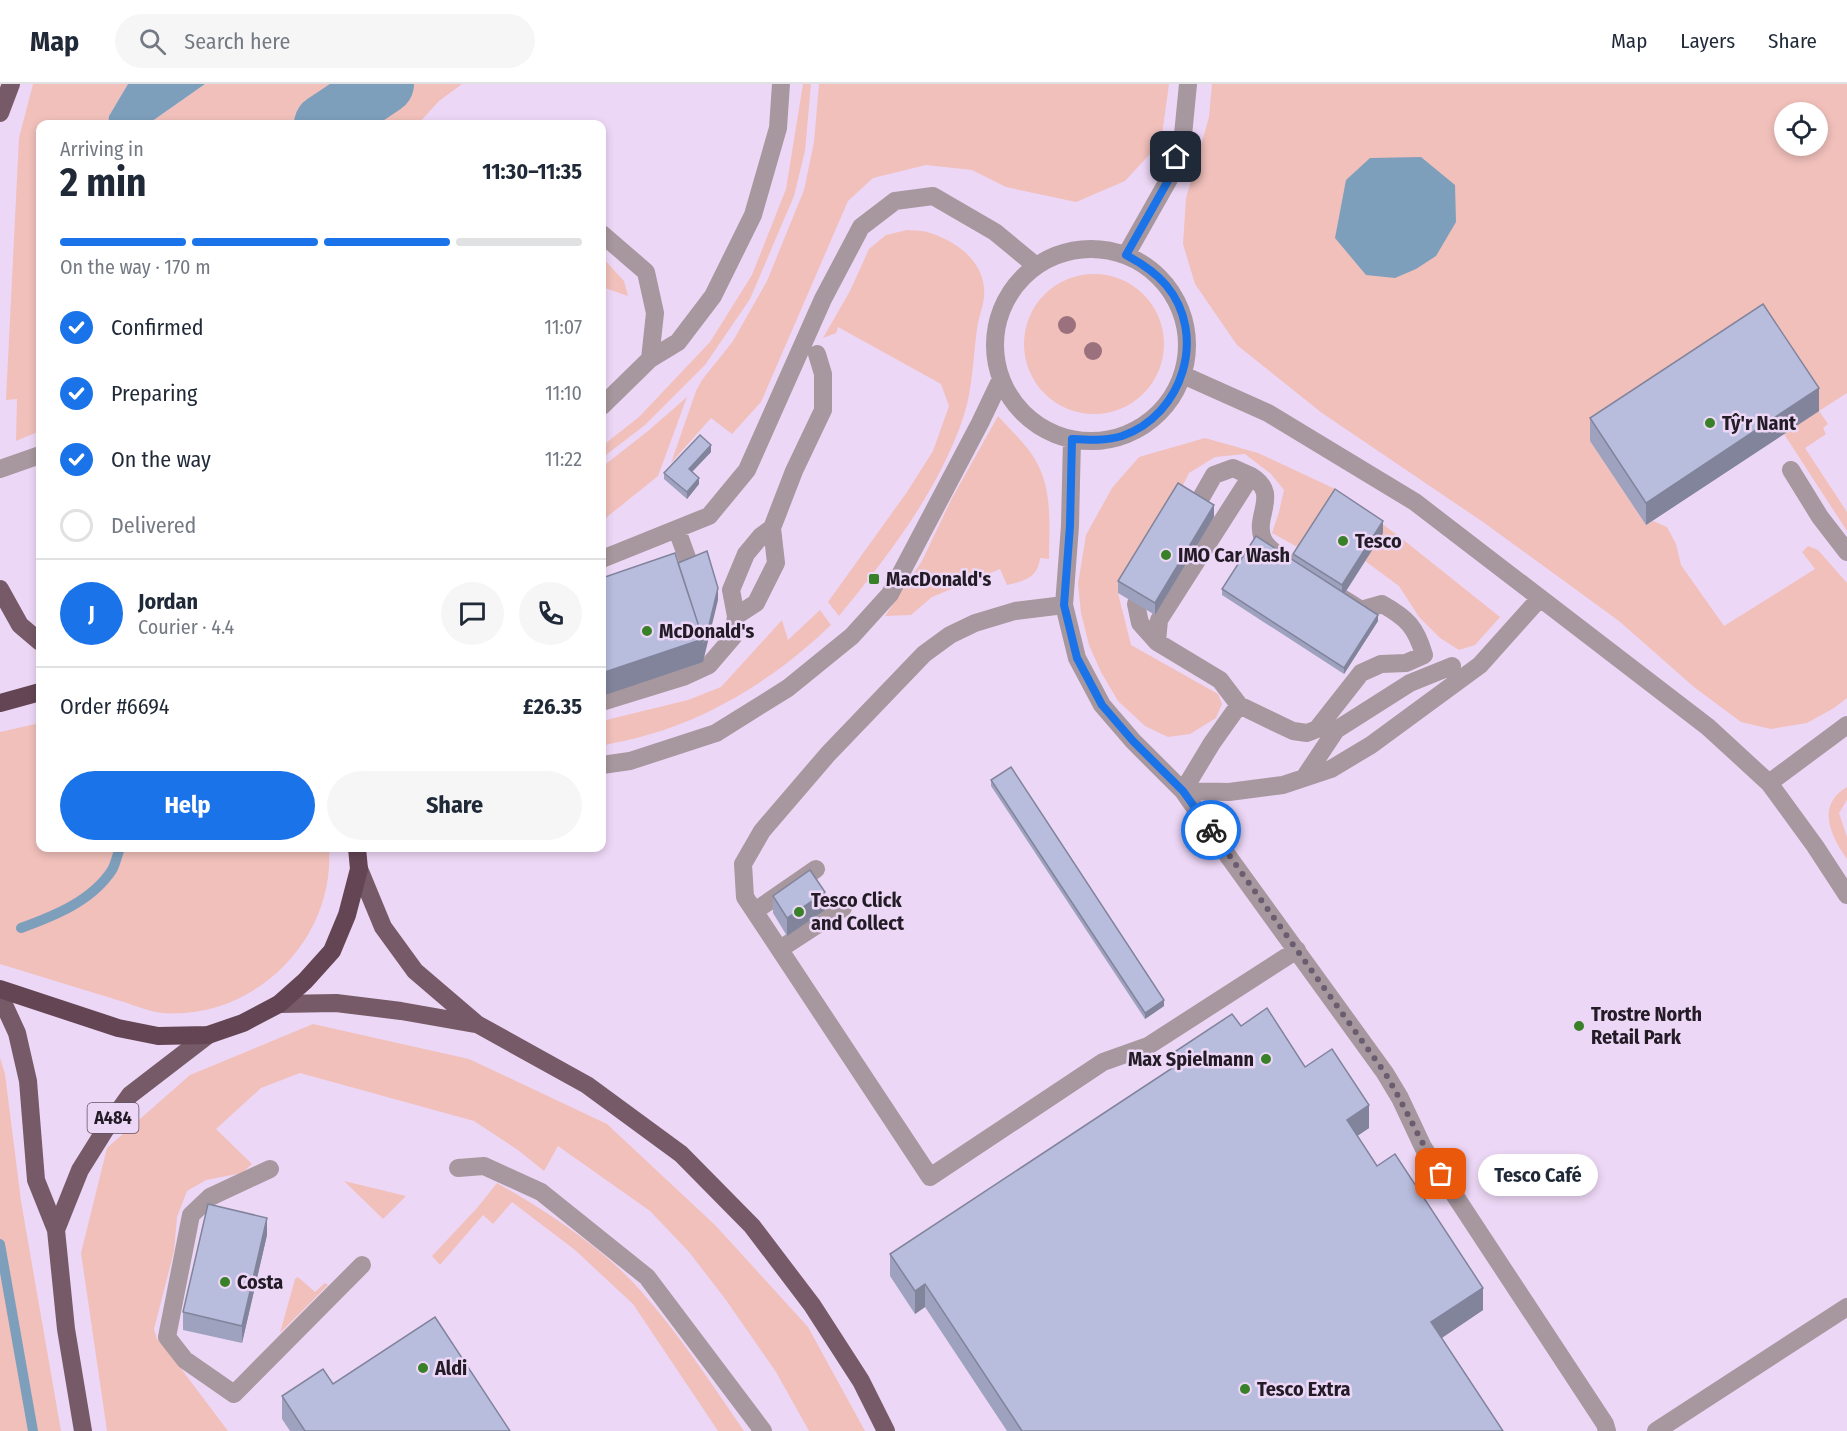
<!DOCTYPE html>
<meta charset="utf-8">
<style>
body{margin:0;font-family:"Fira Sans Condensed",sans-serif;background:#f6f6f7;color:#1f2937;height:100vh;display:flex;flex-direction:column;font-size:22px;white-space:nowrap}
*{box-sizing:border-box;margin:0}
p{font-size:20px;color:#747a83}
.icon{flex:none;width:33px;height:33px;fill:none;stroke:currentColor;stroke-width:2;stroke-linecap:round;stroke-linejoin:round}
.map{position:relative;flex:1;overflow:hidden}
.drawer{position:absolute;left:36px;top:36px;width:570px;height:732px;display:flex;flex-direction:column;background:#fff;border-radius:12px;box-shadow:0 3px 9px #0003}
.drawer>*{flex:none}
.buttons{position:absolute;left:1774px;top:18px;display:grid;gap:12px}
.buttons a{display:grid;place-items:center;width:54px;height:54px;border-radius:50%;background:#fff;box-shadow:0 3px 9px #0003;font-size:30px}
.pin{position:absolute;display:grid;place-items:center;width:51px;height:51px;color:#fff;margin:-26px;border-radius:12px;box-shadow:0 3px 9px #0006}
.courier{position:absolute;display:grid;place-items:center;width:60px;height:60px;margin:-30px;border:4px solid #1a73e8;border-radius:50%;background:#fff;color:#222;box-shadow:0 2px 8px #0007}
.bubble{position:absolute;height:42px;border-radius:21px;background:#fff;box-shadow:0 3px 9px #0003;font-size:20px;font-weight:700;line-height:42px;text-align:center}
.overview em{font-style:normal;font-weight:700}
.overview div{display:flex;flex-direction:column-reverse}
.overview{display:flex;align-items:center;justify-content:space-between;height:102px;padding:0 24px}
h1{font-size:39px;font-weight:700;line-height:45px}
.bar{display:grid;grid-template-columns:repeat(4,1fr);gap:9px 6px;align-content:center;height:72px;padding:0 24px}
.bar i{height:8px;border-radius:4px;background:#e0e1e3}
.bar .current{background:#1a73e8}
.bar p{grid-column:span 4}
.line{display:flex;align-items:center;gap:15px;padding:0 24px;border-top:2px solid #e0e1e3}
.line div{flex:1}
.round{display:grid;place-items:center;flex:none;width:63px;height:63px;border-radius:32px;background:#f6f6f7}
ol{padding:0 24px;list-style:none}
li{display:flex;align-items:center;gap:18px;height:66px}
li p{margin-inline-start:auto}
li .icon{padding:6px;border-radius:50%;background:#1a73e8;color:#fff;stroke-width:4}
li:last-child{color:#747a83}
li i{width:33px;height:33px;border:3px solid #e0e1e3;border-radius:50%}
.cta{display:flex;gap:12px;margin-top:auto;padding:12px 24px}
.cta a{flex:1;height:69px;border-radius:36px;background:#1a73e8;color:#fff;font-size:24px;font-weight:700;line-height:69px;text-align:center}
.cta a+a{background:#f6f6f7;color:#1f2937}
header{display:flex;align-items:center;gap:36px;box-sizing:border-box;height:84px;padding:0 30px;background:#fff;border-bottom:2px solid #e0e1e3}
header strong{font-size:28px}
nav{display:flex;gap:33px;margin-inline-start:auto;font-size:21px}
.search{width:420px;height:54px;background:#f6f6f7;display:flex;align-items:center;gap:15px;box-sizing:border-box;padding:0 21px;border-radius:33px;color:#747a83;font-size:22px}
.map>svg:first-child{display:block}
.green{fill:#f1c0bb;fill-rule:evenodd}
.water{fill:#7d9fbc}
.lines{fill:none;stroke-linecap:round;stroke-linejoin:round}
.stream{stroke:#7d9fbc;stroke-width:10}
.river{stroke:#7d9fbc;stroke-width:60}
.minor{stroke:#a7979e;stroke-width:18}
.major{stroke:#765a67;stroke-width:18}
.highway{stroke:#644553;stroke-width:18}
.tree{fill:#9b717e}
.wall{fill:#9ea2be}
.shaded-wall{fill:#81849b}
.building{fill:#b8bcdd;stroke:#81849b;stroke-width:1.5}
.done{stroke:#6a5d6f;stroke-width:6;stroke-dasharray:0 10.8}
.route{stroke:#1a73e8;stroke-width:8}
.poi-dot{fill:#388128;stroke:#edd7f6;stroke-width:2}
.labels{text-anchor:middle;stroke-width:5;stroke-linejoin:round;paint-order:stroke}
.shield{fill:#edd7f6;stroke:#605364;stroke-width:1.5}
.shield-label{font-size:18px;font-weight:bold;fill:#231b26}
.poi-label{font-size:20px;font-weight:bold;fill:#231b26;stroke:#edd7f6;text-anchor:start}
</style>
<header>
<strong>Map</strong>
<div class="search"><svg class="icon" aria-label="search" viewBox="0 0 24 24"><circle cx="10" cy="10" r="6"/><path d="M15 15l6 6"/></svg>Search here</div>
<nav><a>Map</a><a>Layers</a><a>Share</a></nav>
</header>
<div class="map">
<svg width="1847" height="1347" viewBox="0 0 1847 1347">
<rect width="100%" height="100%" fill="#edd7f6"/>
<!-- green -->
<path class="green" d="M33,0H128L109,32L108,40H40V347L16,357L17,315L6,316L19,54Z
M205,0H462L439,17L418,40H148Z
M803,0H811L805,67L794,112L750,215L705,281L645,341L602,374V362L639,333L710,258L752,191L786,105Z
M819,0H1169L1161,58L1125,97L1076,118L1006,103L972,86L926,81L873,94L848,117L761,318L732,350L711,334L671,379L696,307L702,296L733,257L767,197L804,106L814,58Z
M1212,0H1847V309L1819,327L1828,340L1823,344L1826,350L1805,364L1847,428V447L1784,350L1590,357L1646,441L1653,437L1667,443L1676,460L1681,481L1724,542L1815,485L1802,468L1808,462L1818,466L1847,499V614L1834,624L1807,639L1771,645L1741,638L1694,603L1619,537L1483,438L1322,329L1237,261L1195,200L1183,160L1186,114L1209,33ZM1785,28H1818V62H1785Z
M907,146C915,147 923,146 930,149C959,158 987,180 984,213C983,224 978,234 977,245C973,273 973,303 964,331C941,403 887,474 839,532L828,518L907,408L933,367L949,322L941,300L838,243L836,249L823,254L850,207L869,165L886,151Z
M602,173L624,197L628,212L602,203Z
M1024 260a70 70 0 1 1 140 0a70 70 0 1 1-140 0Z
M687,313L658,392L602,437V383L648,347Z
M998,332C1011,347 1028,361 1037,379C1053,408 1049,444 1049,475L1040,474C1038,494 1024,497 1007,501L1000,485L932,513L911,531L885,532L922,477L951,416Z
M1205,354L1258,369L1333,404L1396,450L1500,533L1475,561L1459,566L1440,554L1419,533L1399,502L1365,477L1303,466L1272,449L1279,428L1284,406L1271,390L1245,370L1215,373L1189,389L1178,411L1118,509L1131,561L1218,610L1222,620L1216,634L1190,650L1168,653L1145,642L1118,617L1101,588L1089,561L1081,529L1078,500L1086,451L1112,404L1139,373Z
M820,526L831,541C780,590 716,632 647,651C632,656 616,658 602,662V637L688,616L721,603L782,536L788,556Z
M40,639V764H329C335,855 255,936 162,929C146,927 129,919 114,915C76,903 38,892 0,880V648Z
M1847,703V716L1839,729L1847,753V775C1830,751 1816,721 1847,703Z
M313,940L469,975L607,1040L716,1142L808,1243L865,1347H809L776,1288L726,1216L689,1168L650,1127L558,1062L544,1087L518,1066L474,1037L300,989L261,1004L216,1045L252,1080L242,1089L206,1096L187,1107L177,1133L174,1167L154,1245L157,1255L167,1266L228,1347H107L81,1169L107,1064L190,991Z
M0,974L5,990L21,1117L61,1347H0Z
M344,1097L406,1112L383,1135Z
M497,1099C546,1127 602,1163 640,1206C679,1250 711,1299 744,1347H718L633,1220L575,1166L512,1118L493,1140L483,1131L440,1181L432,1172L477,1124Z
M298,1193L315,1208L325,1199L328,1201L280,1249L295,1195Z"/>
<!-- water -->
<path class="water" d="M128,0H205L148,40H108L109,32Z
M1421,73L1455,101L1456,138L1436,172L1416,185L1395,194L1366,191L1335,154L1346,96L1370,74Z"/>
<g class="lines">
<!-- stream -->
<path class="stream" d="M21,844C54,832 92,817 112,786C116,779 117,771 120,764
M0,1160L33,1347"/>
<!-- river -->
<path class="river" d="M324,40L384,0"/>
<!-- minor -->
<path class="minor" d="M602,150L646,188L655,229L650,275L602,322
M995 261a96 96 0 1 1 192 0a96 96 0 1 1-192 0Z
M1126,171L1169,95L1183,51L1188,0
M650,275L678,258L713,212L753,131L778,44L781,0
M1183,291L1268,329L1415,418L1708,643L1769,699L1815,762L1847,811
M1072,355L1070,442L1064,521L1077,574L1102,621L1133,657L1183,707L1228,772L1385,989L1400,1014L1423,1063L1605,1340L1607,1347
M0,385L40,371
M1791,386L1820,433L1847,468
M1251,392C1281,410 1253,432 1263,455C1270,473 1342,513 1361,526L1382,520C1407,534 1416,543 1424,571L1406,579L1381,580L1361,589L1317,645L1307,649L1293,647L1239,621L1220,596L1157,558L1159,536Z
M1190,433L1214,391L1233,384L1251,392
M677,446L693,490
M602,475L709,432L747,386L823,215L861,143L895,117L933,112L995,148L1035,181
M1148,500L1136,520L1140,539L1157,558
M1064,521L1015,527L975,539L950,551L924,570L828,670L762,747L743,780L745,813L930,1093L1103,978L1148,962L1297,866
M736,532L756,519L776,479L772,444
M602,618L683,593L709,581L733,553L736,532L731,506L746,470L761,452L772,444L794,387L823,326V290L817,270
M602,681L630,677L716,649L788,604L852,552L890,510L980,339L1001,295
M1304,694L1336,646L1410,599L1452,582
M1769,699L1847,641
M1183,707L1229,708L1283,701L1331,685L1371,661L1480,581L1540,514
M1183,707L1212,659L1239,621
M755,827L816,785
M780,865L843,824
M458,1084L484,1082L541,1108L647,1193L763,1347
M270,1085L210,1113L191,1131L167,1253L185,1276L234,1310L362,1181
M1656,1347L1847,1223"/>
<!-- major -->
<path class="major" d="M0,29L11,0
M0,505L20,541L40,558
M359,785L383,843L415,887L477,940L587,1001L681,1070L752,1142L812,1221L861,1297L886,1347
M0,912L17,949L28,997L36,1096L56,1146L66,1245L83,1347
M279,920L336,919L401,927L475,940
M56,1146L80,1086L105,1046L130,1011L208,951"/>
<!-- highway -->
<path class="highway" d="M0,619L40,608
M0,905L118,944L158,952L208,951L243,939L279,920L305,897L332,867L347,831L359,785L357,764"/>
</g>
<!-- trees -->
<g class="tree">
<circle cx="1067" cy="241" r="9"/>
<circle cx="1093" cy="267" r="9"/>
</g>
<!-- wall -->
<path class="wall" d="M1819,327L1646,441L1590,357V334Z
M711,368L692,388L699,400L687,415L664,395V389Z
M1214,433L1155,531L1118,509V497Z
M1383,449L1345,509L1378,537L1344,590L1222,511V505L1293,476V470Z
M991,696L1164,922L1145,935L991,702Z
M773,812L825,826L787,852L773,829Z
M1241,942L1305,983L1369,1044L1357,1052L1377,1082L1483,1226L1442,1254L1503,1347H1007L925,1223L915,1230L890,1192V1170L1176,982V967Z
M267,1151L242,1259L183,1246V1228Z
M333,1300L510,1347H290L282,1335V1312Z"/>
<!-- shaded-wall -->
<path class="shaded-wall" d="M1819,304V327L1646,441V419Z
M711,361V368L689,391V385Z
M699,394V400L687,415V408Z
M1214,421V433L1155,531V519Z
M1383,437V449L1342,513V501Z
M718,504V516L703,578L602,612V589Z
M1378,531V537L1344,590V584Z
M825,808V826L787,852V834Z
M1164,916V922L1145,935V929Z
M1369,1021V1044L1347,1059V1036Z
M267,1134V1151L242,1259V1242Z
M925,1200V1223L915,1230V1207Z
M1483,1204V1226L1431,1261V1238Z"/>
<!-- building -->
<path class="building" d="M1763,220L1819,304L1646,419L1590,334Z
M700,351L711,361L689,385L699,394L687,408L664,389Z
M1178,399L1214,421L1155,519L1118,497Z
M1335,405L1383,437L1342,501L1293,470Z
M1256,452L1378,531L1344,584L1222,505Z
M707,467L718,504L703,566V555L678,479Z
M675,469L703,555L602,589V494Z
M1011,683L1164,916L1145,929L991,696Z
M810,786L825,808L787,834L773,812Z
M1267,924L1305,983L1332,965L1369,1021L1347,1036L1377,1082L1395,1070L1483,1204L1431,1238L1503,1347H1022L925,1200L915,1207L890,1170L1183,977L1176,967L1232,930L1241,942Z
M208,1120L267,1134L242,1242L183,1228Z
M435,1233L510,1347H305L282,1312L323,1285L333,1300Z"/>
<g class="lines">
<!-- done -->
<path class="done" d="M1211,746L1385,989C1405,1022 1420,1058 1441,1090"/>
<!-- route -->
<path class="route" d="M1176,73L1169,95L1126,171C1141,179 1155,188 1166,201C1208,251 1183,331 1122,352C1105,357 1089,356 1072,355L1070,442L1064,521L1077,574L1102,621L1133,657L1183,707L1211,746"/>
</g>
<!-- markers -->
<g class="poi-dot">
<circle cx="1710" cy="339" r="6"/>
<circle cx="1343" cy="457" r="6"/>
<circle cx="1166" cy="471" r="6"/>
<rect x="868" y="489" width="12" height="12" rx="3"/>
<circle cx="647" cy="547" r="6"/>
<circle cx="799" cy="828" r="6"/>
<circle cx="1579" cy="942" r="6"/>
<circle cx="1266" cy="975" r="6"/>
<circle cx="225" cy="1198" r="6"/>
<circle cx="423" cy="1284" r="6"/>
<circle cx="1245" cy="1305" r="6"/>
</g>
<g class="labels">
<!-- shield labels -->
<rect class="shield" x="87.5" y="1019" width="51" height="30" rx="4.5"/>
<g class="shield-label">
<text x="113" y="1040">A484</text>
</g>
<!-- poi labels -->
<g class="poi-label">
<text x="1722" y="346">Tŷ'r Nant</text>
<text x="1355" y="464">Tesco</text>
<text x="1178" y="478">IMO Car Wash</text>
<text x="886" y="502">MacDonald's</text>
<text x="659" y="554">McDonald's</text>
<text x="811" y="823">Tesco Click<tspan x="811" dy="23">and Collect</tspan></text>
<text x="1591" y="937">Trostre North<tspan x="1591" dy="23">Retail Park</tspan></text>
<text x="1254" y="982" text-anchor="end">Max Spielmann</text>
<text x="237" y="1205">Costa</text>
<text x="435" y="1291">Aldi</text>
<text x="1257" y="1312">Tesco Extra</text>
</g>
</g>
</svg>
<div class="buttons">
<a><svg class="icon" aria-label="locate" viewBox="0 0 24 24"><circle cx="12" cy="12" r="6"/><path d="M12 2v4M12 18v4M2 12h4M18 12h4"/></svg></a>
</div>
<div class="pin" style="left:1441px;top:1090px;background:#ea580c"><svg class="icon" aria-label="bag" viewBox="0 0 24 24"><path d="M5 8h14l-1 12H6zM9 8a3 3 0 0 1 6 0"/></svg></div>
<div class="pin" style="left:1176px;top:73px;background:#1f2937"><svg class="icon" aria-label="home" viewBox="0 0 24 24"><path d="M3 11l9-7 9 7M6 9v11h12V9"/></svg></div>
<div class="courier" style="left:1211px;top:746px"><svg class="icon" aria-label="bike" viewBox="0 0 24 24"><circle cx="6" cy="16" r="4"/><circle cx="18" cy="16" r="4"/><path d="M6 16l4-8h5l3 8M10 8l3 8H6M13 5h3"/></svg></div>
<div class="bubble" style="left:1478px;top:1070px;width:120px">Tesco Café</div>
<section class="drawer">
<div class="overview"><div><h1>2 min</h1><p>Arriving in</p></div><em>11:30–11:35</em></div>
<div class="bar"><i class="current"></i><i class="current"></i><i class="current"></i><i></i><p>On the way · 170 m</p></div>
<ol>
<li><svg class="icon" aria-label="check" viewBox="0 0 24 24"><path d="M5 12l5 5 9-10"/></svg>Confirmed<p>11:07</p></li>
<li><svg class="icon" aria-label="check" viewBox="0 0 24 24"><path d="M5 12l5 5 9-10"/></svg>Preparing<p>11:10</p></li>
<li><svg class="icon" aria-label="check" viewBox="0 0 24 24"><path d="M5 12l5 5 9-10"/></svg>On the way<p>11:22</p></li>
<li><i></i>Delivered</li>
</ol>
<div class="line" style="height:108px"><b class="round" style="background:#1a73e8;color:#fff">J</b><div><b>Jordan</b><p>Courier · 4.4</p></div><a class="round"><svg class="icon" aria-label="chat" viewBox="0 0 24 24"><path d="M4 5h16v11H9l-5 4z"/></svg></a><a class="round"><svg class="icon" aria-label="phone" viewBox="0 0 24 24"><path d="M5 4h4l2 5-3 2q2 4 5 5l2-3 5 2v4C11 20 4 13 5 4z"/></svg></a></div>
<div class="line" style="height:78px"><div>Order #6694</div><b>£26.35</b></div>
<div class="cta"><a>Help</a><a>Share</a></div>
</section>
</div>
